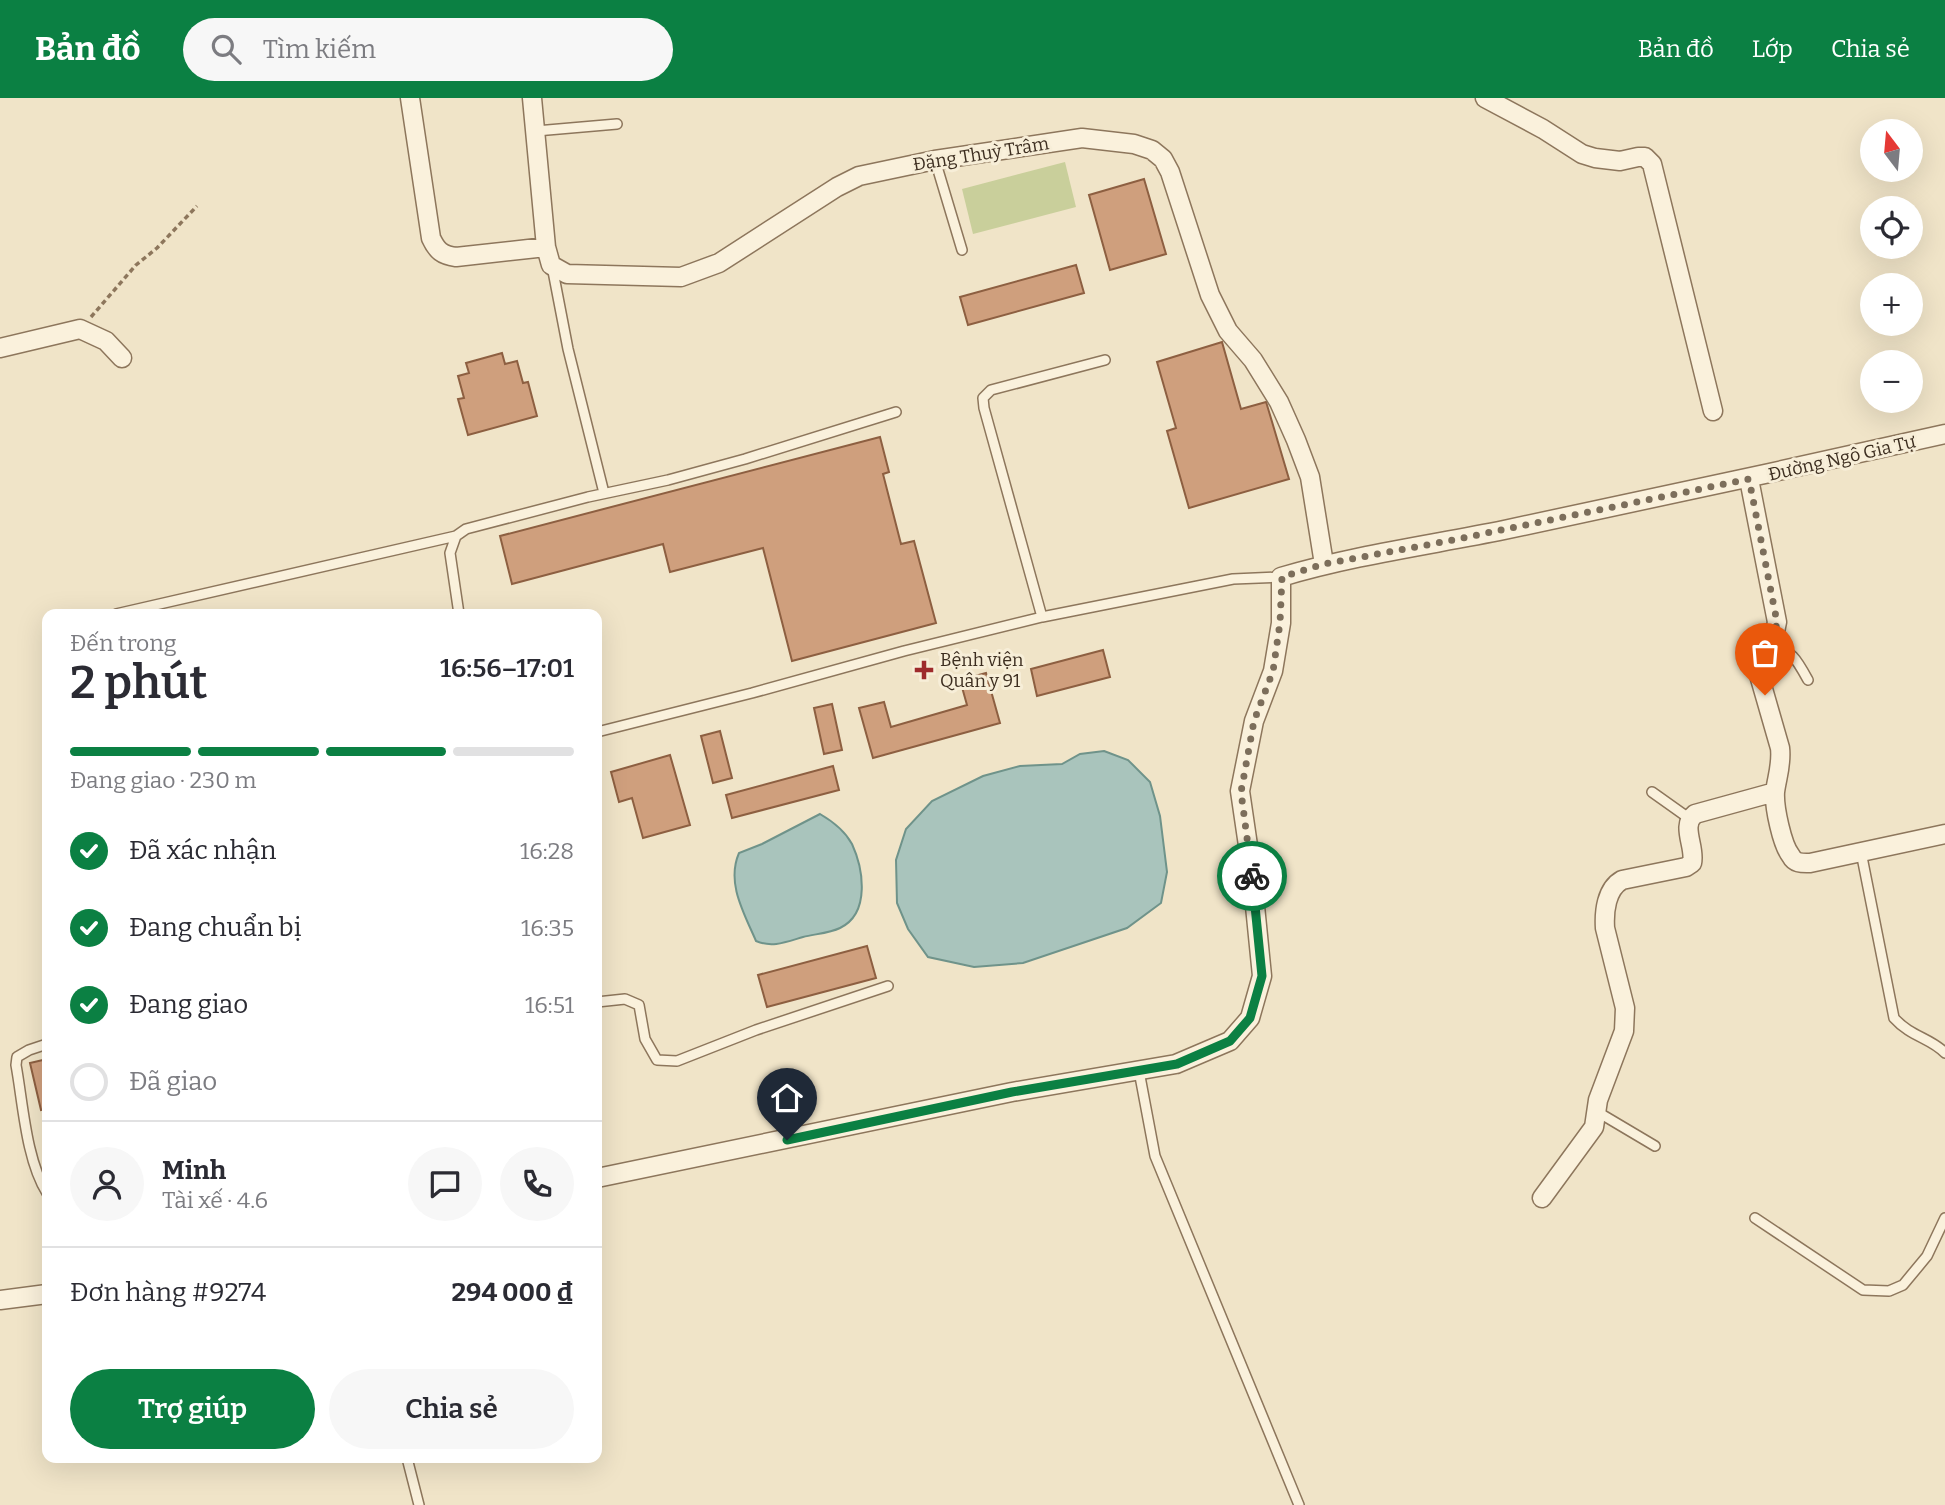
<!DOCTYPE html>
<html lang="vi">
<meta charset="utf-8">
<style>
body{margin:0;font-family:Bitter,serif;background:#f7f7f7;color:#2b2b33;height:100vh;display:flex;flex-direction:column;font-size:26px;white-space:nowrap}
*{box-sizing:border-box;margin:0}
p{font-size:23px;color:#7c7c81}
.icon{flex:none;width:38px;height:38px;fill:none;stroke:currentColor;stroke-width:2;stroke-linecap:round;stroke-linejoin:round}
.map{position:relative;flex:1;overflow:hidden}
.details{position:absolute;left:42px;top:511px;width:560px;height:854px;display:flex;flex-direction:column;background:#fff;border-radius:14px;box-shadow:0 7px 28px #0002}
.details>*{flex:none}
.needle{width:46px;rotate:344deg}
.controls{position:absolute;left:1860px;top:21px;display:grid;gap:14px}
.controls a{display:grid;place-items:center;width:63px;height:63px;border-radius:50%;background:#fff;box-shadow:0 7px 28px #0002;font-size:35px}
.pin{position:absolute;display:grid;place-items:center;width:60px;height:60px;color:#fff;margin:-72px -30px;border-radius:50% 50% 50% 0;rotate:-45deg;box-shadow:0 0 7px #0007}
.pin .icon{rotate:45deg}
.courier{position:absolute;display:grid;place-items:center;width:70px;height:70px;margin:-35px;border:5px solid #0b8043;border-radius:50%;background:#fff;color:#222;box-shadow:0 2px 9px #0007}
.overview em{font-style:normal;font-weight:600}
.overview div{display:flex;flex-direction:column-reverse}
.overview{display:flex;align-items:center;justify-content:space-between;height:119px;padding:0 28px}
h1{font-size:46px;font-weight:600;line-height:52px}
.bar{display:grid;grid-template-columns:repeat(4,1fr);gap:10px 7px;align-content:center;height:84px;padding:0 28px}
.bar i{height:9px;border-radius:5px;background:#e1e1e2}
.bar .selected{background:#0b8043}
.bar p{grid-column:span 4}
.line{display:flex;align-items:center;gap:18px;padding:0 28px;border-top:2px solid #e1e1e2}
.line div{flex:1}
.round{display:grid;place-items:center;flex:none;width:74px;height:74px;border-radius:37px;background:#f7f7f7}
ol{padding:0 28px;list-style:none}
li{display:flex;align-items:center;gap:21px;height:77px}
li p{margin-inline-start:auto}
li .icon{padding:7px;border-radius:50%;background:#0b8043;color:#fff;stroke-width:4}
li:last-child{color:#7c7c81}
li i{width:38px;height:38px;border:4px solid #e1e1e2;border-radius:50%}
.action{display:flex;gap:14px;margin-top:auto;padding:14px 28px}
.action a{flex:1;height:80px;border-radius:42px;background:#0b8043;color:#fff;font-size:28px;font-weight:600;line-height:80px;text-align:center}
.action a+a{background:#f7f7f7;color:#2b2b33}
header{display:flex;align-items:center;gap:42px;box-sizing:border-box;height:98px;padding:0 35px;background:#0b8043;color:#fff}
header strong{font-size:33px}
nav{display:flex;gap:38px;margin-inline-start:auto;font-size:24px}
.search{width:490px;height:63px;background:#f7f7f7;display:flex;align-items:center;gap:18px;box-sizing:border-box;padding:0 24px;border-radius:38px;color:#7c7c81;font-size:26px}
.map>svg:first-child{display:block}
.green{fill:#c9cf9b}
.water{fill:#a9c4bc;stroke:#6f938a;stroke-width:2}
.building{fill:#cf9f7d;stroke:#8d5f41;stroke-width:2}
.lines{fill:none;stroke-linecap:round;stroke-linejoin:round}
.lane-casing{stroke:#8d765c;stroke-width:12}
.street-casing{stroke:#8d765c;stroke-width:21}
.path{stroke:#8d765c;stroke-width:3.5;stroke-dasharray:5 3.5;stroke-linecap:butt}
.lane{stroke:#faf1dc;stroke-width:9}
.street{stroke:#faf1dc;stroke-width:18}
.done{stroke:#7c6e5b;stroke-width:7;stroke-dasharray:0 12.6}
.route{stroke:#0b8043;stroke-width:9}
.poi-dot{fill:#9e2a2b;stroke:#f7eed8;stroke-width:2.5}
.labels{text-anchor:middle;stroke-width:6;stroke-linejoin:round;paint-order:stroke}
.street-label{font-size:18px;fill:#3d2e20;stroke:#f7eed8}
.poi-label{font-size:18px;fill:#3d2e20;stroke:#f7eed8;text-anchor:start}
</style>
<header>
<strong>Bản đồ</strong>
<div class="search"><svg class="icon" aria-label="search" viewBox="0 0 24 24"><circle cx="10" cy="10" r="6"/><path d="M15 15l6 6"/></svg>Tìm kiếm</div>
<nav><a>Bản đồ</a><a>Lớp</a><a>Chia sẻ</a></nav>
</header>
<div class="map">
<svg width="1945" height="1407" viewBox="0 0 1945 1407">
<rect width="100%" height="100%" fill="#f0e4c8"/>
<!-- green -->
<path class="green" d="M1065,64L1076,109L973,136L962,91Z"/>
<!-- water -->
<path class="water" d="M1104,653L1128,662L1150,684L1160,718L1167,774L1161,805L1127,830L1023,865L974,869L928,859L908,831L897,805L896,762L906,731L932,703L983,678L1020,668L1062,666L1080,656Z
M820,716C832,723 845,733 852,746C863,770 871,815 840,830C830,835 815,836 803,839C786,844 772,850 756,843C744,815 726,785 739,755L762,746Z"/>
<!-- building -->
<path class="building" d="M1144,81L1166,156L1110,172L1089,97Z
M1076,167L1084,195L968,227L960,199Z
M1222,244L1241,311L1266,304L1267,307L1289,381L1189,410L1167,333L1176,330L1157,264Z
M502,255L505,266L517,263L523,285L528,284L537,318L468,337L458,301L464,300L458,278L469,275L466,265Z
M880,339L889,374L883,376L901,446L914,443L936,525L792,563L763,450L670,474L663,446L512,486L500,438Z
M1103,552L1110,579L1037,598L1031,571Z
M986,575L1000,625L873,660L859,610L884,604L891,629L967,607L960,582Z
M832,606L842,652L824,656L814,610Z
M720,633L732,680L713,685L701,638Z
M670,657L690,727L643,740L632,700L619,704L611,674Z
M833,668L839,692L732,720L726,697Z
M867,848L876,880L767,909L758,877Z
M47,961V1011L41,1012L30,965Z"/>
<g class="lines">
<!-- lane casing -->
<g class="lane-casing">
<path id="lane" d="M536,33L617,26
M935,62L962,152
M552,168L568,251L604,395
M116,516L456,438
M459,516L450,455L456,438L466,431L588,399L668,382L745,361L896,314
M1042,519L984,310L983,300L991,292L1105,262
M1769,545C1793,554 1796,560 1808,582
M597,634L752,595L904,553L1042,519L1233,481L1281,479
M1652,694L1690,721
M1861,754L1894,920C1911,939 1931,940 1945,955
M597,904L625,901L639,907L645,941L657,962L677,963L756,932L888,888
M47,946L29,952L17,959L16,967C23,1005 26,1062 47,1095
M1139,973L1155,1058L1299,1407
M1596,1013L1655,1048
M1755,1120L1863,1192L1889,1193L1903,1187L1927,1158L1945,1120
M407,1360L419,1407"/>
</g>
<!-- street casing -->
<g class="street-casing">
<path id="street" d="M410,0L431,140C437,153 442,157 456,159L546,149
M532,0L546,149L551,167L567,176L681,179L719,165L837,89L859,78L935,62L1082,40L1134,46L1152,52L1163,61L1170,74L1210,197L1228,233L1253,262L1279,304L1296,342L1310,379L1324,466
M1485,0L1543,31L1582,56L1595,60L1620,63L1638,59H1645L1652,66L1713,313
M0,250L80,231L106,243L122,260
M1749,381L1777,524C1775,542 1760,553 1757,570L1780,650C1782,666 1777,679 1775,694C1774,709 1782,747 1791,758C1795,766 1803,765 1810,765L1945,736
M597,1080L1012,994L1176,966L1230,943L1250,920L1262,878L1251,768L1240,693L1254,623L1273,573L1281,525V479C1355,457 1430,447 1504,432C1652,401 1798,369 1945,336
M1542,1100L1594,1029L1598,1002L1624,933L1625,910L1605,830C1604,814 1606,791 1622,782L1686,769L1692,765C1696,749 1680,728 1695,716L1775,694
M0,1202L47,1196"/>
</g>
<!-- path -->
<path class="path" d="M91,219L136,167L157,150L197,108"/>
<!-- lane -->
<use href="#lane" class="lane"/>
<!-- street -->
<use href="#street" class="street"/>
</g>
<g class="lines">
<!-- done -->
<path class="done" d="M1252,778L1241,694L1254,623L1273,573L1280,525L1282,479L1324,466L1448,443L1749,381L1777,524C1775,542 1756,554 1757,570C1757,578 1762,588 1765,597"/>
<!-- route -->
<path class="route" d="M787,1042L1012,994L1177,966L1230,943L1250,920L1262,878L1252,778"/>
</g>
<!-- markers -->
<path class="poi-dot" d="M920.5 561.5h7v7h7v7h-7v7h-7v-7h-7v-7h7z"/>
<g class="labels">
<!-- street labels -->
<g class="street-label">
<text transform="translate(981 56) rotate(-9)" y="6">Đặng Thuỳ Trâm</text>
<text transform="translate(1842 360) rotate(-13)" y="6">Đường Ngô Gia Tự</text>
</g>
<!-- poi labels -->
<g class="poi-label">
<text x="940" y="568">Bệnh viện<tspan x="940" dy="21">Quân y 91</tspan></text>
</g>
</g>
</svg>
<div class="controls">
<a><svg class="needle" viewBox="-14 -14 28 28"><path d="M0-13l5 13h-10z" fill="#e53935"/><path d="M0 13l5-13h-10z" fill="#7c7c81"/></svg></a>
<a><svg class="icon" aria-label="locate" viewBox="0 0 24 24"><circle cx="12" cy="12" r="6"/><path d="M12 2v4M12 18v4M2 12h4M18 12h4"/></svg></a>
<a>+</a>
<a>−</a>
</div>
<div class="pin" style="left:1765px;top:597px;background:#ea580c"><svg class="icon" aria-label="bag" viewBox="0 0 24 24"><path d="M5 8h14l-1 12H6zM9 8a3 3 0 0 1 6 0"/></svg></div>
<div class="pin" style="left:787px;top:1042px;background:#1f2937"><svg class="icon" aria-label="home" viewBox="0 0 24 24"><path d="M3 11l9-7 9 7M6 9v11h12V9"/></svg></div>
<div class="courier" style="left:1252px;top:778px"><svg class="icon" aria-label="bike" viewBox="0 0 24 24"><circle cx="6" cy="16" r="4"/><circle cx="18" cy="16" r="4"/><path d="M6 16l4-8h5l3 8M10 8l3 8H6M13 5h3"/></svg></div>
<section class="details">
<div class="overview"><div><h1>2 phút</h1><p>Đến trong</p></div><em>16:56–17:01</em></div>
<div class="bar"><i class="selected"></i><i class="selected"></i><i class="selected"></i><i></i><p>Đang giao · 230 m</p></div>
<ol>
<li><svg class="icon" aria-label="check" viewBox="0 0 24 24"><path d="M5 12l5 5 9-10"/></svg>Đã xác nhận<p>16:28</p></li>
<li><svg class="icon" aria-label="check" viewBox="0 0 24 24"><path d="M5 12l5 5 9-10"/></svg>Đang chuẩn bị<p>16:35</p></li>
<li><svg class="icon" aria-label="check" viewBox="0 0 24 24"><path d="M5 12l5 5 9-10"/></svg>Đang giao<p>16:51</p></li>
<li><i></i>Đã giao</li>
</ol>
<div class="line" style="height:126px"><a class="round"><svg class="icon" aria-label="person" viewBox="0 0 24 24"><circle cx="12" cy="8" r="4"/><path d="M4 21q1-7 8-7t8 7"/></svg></a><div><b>Minh</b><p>Tài xế · 4.6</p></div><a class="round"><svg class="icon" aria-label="chat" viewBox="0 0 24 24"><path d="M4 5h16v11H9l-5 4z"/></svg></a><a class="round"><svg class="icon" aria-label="phone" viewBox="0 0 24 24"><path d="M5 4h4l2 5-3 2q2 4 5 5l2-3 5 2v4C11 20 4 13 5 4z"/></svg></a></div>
<div class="line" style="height:91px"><div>Đơn hàng #9274</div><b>294 000 ₫</b></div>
<div class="action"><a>Trợ giúp</a><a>Chia sẻ</a></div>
</section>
</div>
